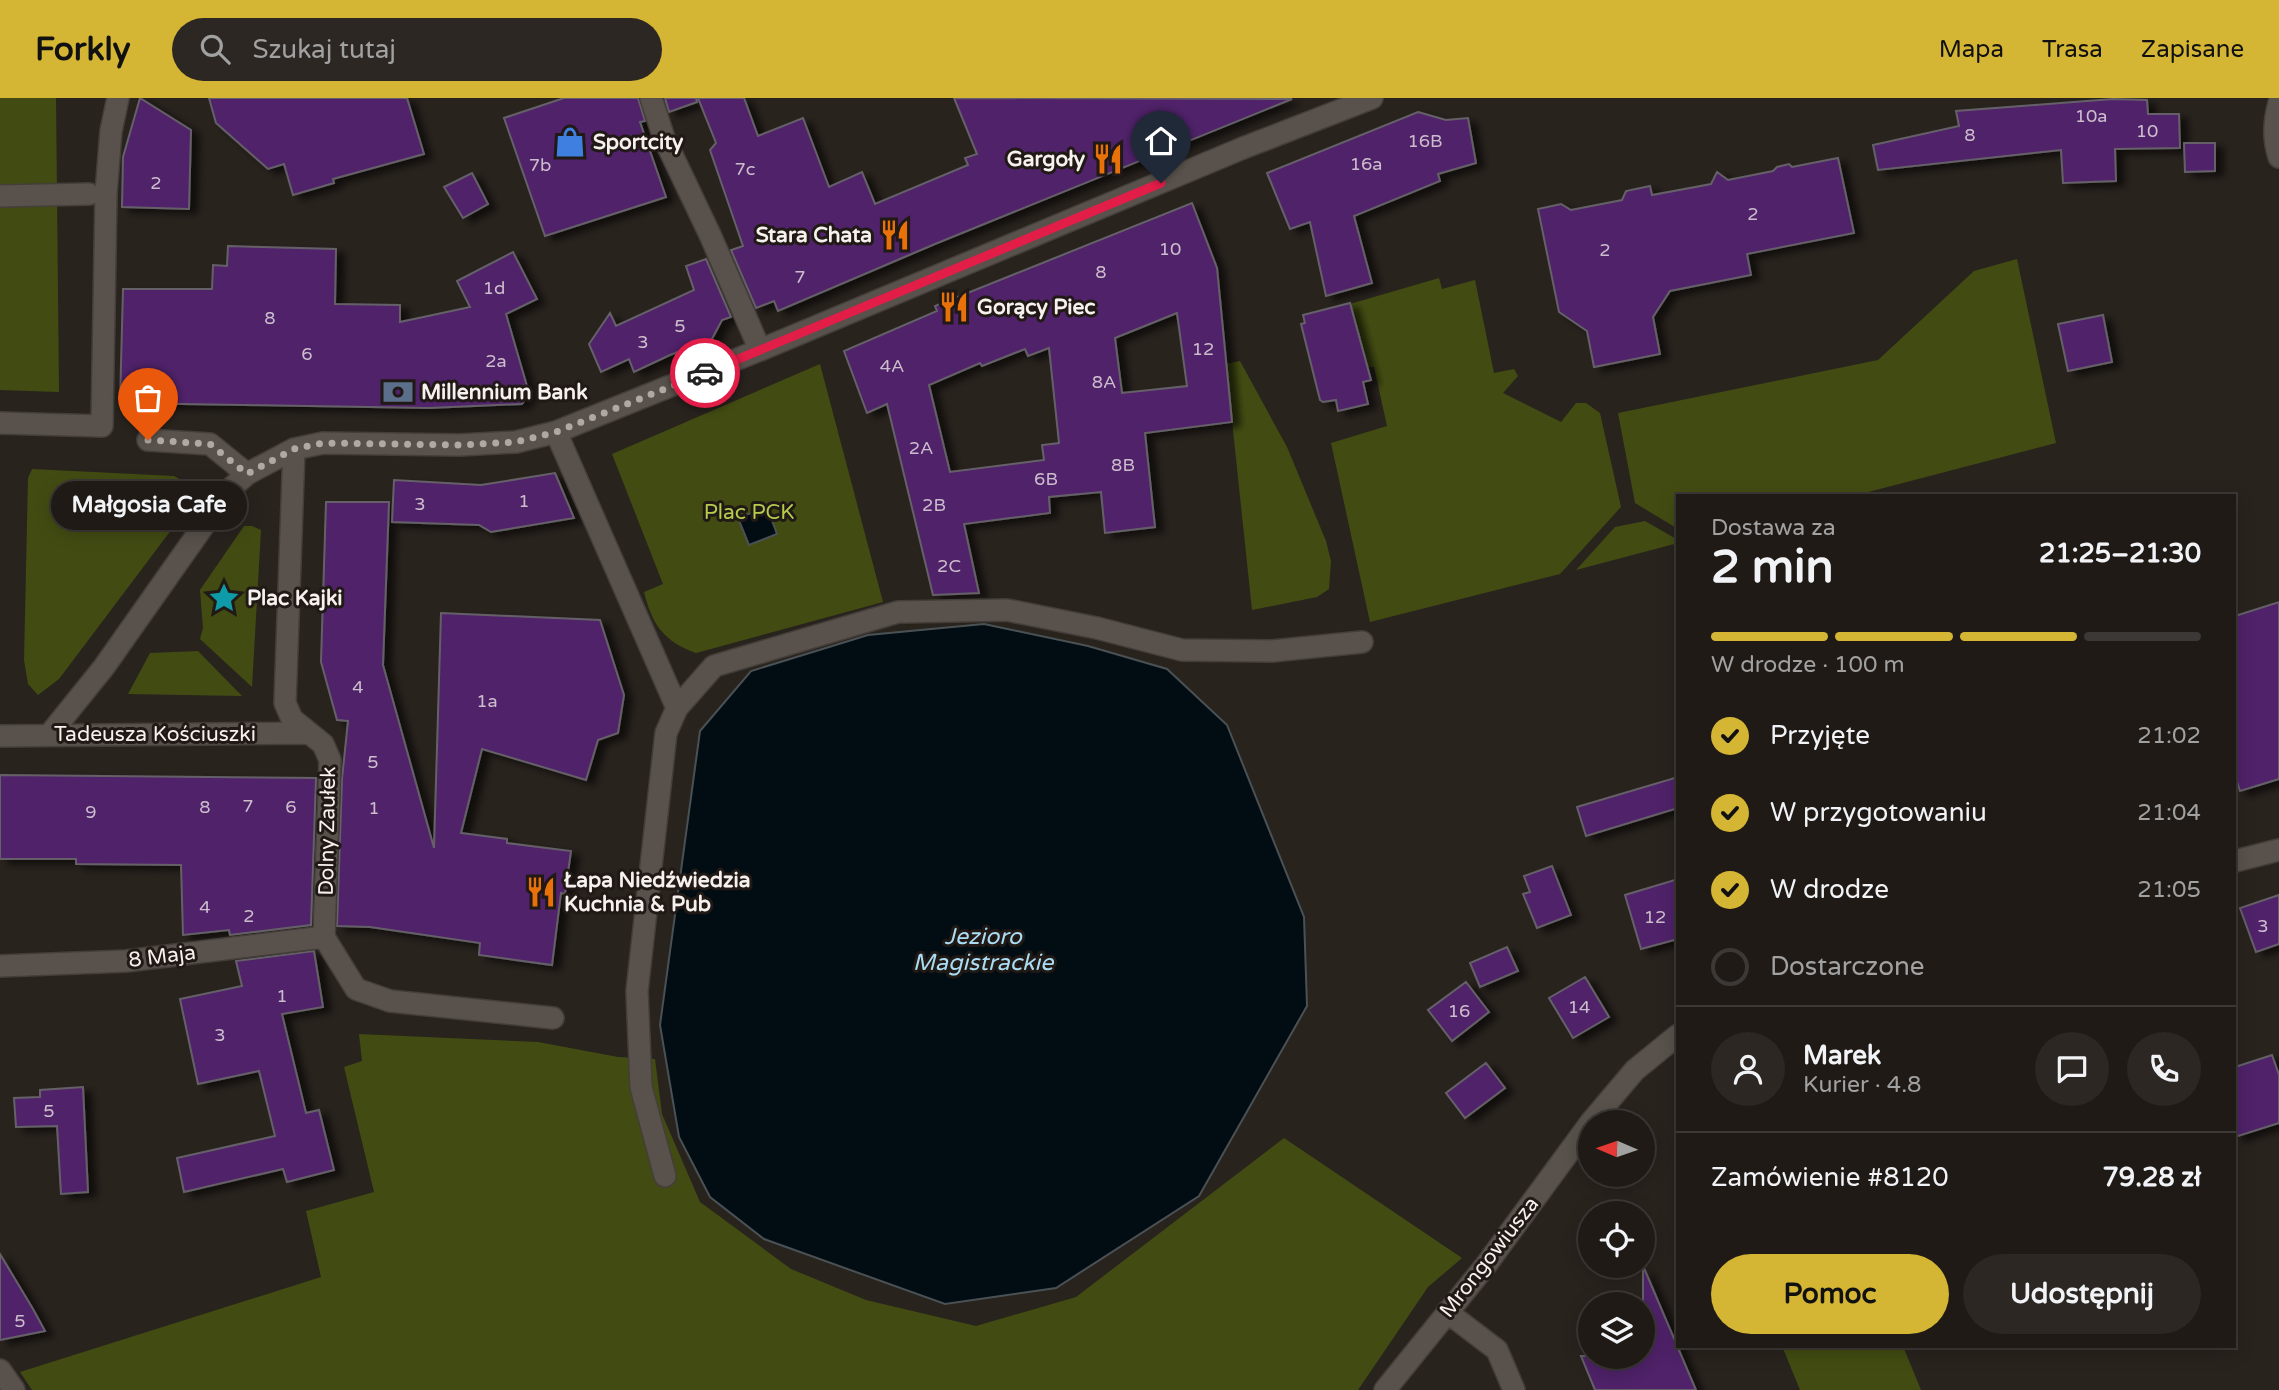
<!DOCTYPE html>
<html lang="pl">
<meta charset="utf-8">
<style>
body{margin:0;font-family:"Varela Round",sans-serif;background:#2c2723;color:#f1f3f6;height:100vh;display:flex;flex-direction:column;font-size:26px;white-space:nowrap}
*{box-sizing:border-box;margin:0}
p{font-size:23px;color:#a1a1a1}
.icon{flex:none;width:38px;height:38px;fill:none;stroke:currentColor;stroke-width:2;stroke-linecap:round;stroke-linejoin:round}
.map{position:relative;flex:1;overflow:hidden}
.drawer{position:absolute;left:1676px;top:396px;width:560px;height:854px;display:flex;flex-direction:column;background:#1f1a16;border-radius:0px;box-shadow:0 4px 18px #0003,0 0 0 2px #3c3835}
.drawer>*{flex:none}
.needle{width:46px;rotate:272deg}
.controls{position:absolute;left:1578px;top:1012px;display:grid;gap:14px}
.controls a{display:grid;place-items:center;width:77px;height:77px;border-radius:50%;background:#1f1a16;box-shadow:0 4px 18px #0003,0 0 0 2px #3c3835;font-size:35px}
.pin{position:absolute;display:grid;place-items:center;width:60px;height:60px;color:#fff;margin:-72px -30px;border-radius:50% 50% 50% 0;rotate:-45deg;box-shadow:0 0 7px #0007}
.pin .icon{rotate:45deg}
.courier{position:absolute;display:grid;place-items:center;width:70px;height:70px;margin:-35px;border:5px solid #e11d48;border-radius:50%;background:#fff;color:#222;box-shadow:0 2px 9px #0007}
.bubble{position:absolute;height:49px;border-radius:24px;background:#1f1a16;box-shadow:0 4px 18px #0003,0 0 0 2px #3c3835;font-size:23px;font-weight:700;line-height:49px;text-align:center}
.head em{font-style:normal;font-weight:700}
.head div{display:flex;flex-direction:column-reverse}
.head{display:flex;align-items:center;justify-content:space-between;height:119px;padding:0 35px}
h1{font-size:46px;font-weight:700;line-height:52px}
.bar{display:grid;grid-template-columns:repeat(4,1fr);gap:10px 7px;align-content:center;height:84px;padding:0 35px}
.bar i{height:9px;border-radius:5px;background:#3c3835}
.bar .current{background:#d5b534}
.bar p{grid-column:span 4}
.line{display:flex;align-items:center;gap:18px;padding:0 35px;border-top:2px solid #3c3835}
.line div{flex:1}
.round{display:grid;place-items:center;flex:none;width:74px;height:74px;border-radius:37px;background:#2c2723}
ol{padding:0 35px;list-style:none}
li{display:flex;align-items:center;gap:21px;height:77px}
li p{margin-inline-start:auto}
li .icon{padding:7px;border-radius:50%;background:#d5b534;color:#111;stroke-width:4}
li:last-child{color:#a1a1a1}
li i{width:38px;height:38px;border:4px solid #3c3835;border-radius:50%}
.primary-button{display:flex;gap:14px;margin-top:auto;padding:14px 35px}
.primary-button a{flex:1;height:80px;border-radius:42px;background:#d5b534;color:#111;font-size:28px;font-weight:700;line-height:80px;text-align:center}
.primary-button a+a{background:#2c2723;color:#f1f3f6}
header{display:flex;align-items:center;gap:42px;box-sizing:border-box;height:98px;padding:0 35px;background:#d5b534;color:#111}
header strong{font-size:33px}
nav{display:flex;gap:38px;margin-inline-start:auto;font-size:24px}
.search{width:490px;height:63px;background:#2c2723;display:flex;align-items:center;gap:18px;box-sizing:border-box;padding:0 24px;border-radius:38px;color:#a1a1a1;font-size:26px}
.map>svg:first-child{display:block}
.green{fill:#424c12}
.water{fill:#010d13;stroke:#4a5155;stroke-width:2}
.building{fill:#4f2269;stroke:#656168;stroke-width:2;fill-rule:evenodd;filter:url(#shadow)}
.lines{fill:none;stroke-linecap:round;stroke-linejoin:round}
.minor-casing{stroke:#443e3b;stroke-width:24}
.minor{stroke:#59524c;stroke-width:21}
.done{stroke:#aea9a5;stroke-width:7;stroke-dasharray:0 12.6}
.route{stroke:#e11d48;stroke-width:9}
.labels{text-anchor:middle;stroke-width:6;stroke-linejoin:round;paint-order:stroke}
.number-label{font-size:18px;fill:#ccbdcd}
.poi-label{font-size:21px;font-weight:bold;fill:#f6f1ee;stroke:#201915;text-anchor:start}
.park-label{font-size:21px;fill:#b6cc4d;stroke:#201915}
.street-label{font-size:21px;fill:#f6f1ee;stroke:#201915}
.water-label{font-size:23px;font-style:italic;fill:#aaddf4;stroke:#201915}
</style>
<header>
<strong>Forkly</strong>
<div class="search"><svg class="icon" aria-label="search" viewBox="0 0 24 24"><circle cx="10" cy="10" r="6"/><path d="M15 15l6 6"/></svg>Szukaj tutaj</div>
<nav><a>Mapa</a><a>Trasa</a><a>Zapisane</a></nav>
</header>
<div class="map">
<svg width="2279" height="1292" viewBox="0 0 2279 1292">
<defs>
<filter id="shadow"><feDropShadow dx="8" dy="4.5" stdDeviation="3.5" flood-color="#0009"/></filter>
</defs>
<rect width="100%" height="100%" fill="#29231e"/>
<!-- green -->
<path class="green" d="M0,0H56L59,294L0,292Z
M2017,161L2056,345L1857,397H1678V431L1635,405L1618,315L1878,262L1974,173Z
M1439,180L1442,191L1475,182L1494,275L1514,271L1518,278L1503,295L1561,324L1576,305H1586L1600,315L1621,409L1560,476L1370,524L1331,345L1387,328L1374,269H1367L1350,206Z
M1240,263L1287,349L1326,443L1331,463L1329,491L1317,499L1252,512L1226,266Z
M820,266L883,504L696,555C663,543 652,526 644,494L663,486L612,356Z
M32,371L174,378C185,384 194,389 193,403L59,581L38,597L28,586L24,562L28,380Z
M1645,423L1678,442V445L1576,472L1615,429Z
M244,428H252L261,432L252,589L200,541L203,530L200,492Z
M198,553L242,598L128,596L150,555Z
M359,936L538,944L618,959L655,961L662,1016L700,1104L791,1171L866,1202L976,1228L1076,1199L1284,1040L1462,1160L1428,1189L1358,1292H32L20,1274L321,1179L306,1113L374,1094L344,969L362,963Z
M1782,1248H1903L1921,1292H1800Z"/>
<!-- water -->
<path class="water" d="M767,409L777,436L749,447L738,420Z
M984,526L1088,548L1167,571L1227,627L1304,819L1307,908L1199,1098L1056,1190L945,1206L764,1141L710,1099L679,1039L660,927L700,633L751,573L868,537Z"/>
<!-- building -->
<path class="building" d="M140,0L191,32L189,111L122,109L123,59Z
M209,0H407L424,56L333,81L334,85L293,97L284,66L268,71L216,25Z
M564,0H638L645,23L640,24L666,99L545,138L504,20Z
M665,0H696L697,4L669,14Z
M698,0H744L758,38L803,20L829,89L862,74L875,106L968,67L965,60L977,56L954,0L1292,1L935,146L778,213L774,203L756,210L731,152L743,148L710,52L716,45Z
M2113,1L2147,2L2148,16H2179L2180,50L2115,51L2116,83L2063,85L2061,52L1878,72L1873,47L1959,28L1956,13Z
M1418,14L1446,22L1468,20L1476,65L1438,76L1440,83L1354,118L1372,185L1326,198L1310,124L1290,131L1267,75Z
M2184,45H2215V73L2185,74Z
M1838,60L1854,135L1747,156L1751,177L1670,193L1653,219L1660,256L1594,269L1587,233L1559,214L1538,111L1561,106L1571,112L1622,102L1626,93L1650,88L1652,97L1711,86L1717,74L1728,82L1773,73L1777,69L1789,66L1792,69Z
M472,75L488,106L463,120L444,89Z
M1192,105L1217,170L1232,324L1145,335L1155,429L1105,435L1101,394L1049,399L1050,415L964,426L979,495L933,497L887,306L867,315L844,253L937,213L935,208ZM1177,215L1187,288L1122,295L1115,240ZM1049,250L1059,345L1042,347L1044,362L950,374L929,287L980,265L982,268L1025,251L1028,258Z
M228,148L336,151L335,206L400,207V224L470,209L457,183L513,154L537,201L506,216L529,295L522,306L429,310L120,305L123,191H212L213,167L227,168Z
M706,161L731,219L722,222L712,241L670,257L634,274L629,261L601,274L589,246L610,215L616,228L694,192L686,168Z
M1350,205L1371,282L1363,284L1368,306L1338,313L1336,302L1323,304L1320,302L1301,226L1305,225L1303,217Z
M2103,217L2112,264L2068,273L2058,226Z
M555,375L574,420L491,434L479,427L392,424L394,382L481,387Z
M326,404H389L383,567L434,750L441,515L600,522L624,597L618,635L598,642L586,682L482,651L461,735L507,741V745L571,753L565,796L561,795L552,867L479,857L480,845L370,829L337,828L342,681L348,623L337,622L321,564Z
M2279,504V681L2240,693L2235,677V518Z
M0,677L316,680L311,827L230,837L229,832L183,837L181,767L76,766V761H0Z
M1678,679V710L1586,738L1577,709Z
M1552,768L1571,817L1537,830L1523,796L1530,794L1524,778Z
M1678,781V841L1641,851L1625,797Z
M2279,797V846L2256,854L2240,810Z
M1507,849L1518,873L1480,889L1470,865Z
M314,853L323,909L282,916L306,1015L319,1012L334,1072L287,1084L283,1071L184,1094L177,1060L275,1038L259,973L198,986L180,901L242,888L236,863Z
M1585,879L1609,919L1573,940L1549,900Z
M1466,884L1489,914L1452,943L1428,912Z
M2272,957L2279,977V1025L2235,1039V969Z
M1486,965L1505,990L1465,1020L1446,995Z
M83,989L88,1094L61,1096L57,1028L16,1029L14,1000L40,999V992Z
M0,1156L33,1211L45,1233L0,1242Z
M1643,1170H1644L1696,1292H1595L1581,1258H1643Z"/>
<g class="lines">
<!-- minor casing -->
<g class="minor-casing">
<path id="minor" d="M651,0L664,40L711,139L760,252
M2279,5C2274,24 2273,40 2279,59
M0,98L89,96
M0,325L102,328L106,95L111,33L118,0
M556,334L677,610
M148,342L210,346L247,376
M294,351L285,605L292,621L323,646L330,662L324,839
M50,636L104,569L228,393L247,376L294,351L323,345L460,347L516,344L556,334L760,252L1243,50L1372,0
M0,638L309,635
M2235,763L2279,752
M324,839L356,891L390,903L553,920
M0,868L126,863L324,839
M1591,1024L1635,972L1678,937
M665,1078L641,989L637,893L666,635L677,610L714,568L898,514L1007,512L1097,530L1182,552L1272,553L1362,544
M1447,1214L1497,1252L1514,1292
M0,1272L14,1292
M1385,1292L1486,1167L1591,1024"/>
</g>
<!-- minor -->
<use href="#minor" class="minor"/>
</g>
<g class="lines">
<!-- done -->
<path class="done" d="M148,342L210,346L247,376L294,351L323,345L460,347L516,344L556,334L705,275"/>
<!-- route -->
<path class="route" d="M705,275L1161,85"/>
</g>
<!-- icons -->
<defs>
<g id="shop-bare" transform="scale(2.415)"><path d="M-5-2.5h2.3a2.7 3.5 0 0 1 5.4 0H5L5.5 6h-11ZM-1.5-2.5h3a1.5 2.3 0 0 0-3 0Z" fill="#3f7fe0" stroke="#201915" stroke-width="2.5" paint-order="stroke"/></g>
<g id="restaurant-bare" transform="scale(2.415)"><path d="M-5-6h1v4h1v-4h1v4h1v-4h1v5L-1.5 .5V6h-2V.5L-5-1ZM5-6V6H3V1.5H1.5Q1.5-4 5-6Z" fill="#e8710a" stroke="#201915" stroke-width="2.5" paint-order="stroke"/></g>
<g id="bank-bare" transform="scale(2.415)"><path d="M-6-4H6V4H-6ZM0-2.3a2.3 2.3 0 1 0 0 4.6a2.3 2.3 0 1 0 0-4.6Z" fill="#5c6f8a" stroke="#201915" stroke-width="2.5" paint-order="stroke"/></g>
<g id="sight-bare" transform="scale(2.415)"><path d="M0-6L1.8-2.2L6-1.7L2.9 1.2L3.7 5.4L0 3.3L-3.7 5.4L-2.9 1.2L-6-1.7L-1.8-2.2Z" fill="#0f9aa8" stroke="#201915" stroke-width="2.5" paint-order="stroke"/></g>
</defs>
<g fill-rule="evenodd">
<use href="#shop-bare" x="570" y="44"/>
<use href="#restaurant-bare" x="1108" y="61"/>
<use href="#restaurant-bare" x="895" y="137"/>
<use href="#restaurant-bare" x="954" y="209"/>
<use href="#bank-bare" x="398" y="294"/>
<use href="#sight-bare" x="224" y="500"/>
<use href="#restaurant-bare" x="541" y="794"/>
</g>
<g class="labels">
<!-- number labels -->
<g class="number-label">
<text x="2091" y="24">10a</text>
<text x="2147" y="39">10</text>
<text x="1970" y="43">8</text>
<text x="1425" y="49">16B</text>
<text x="1366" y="72">16a</text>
<text x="540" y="73">7b</text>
<text x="745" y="77">7c</text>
<text x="156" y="91">2</text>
<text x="1753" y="122">2</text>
<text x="1170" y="157">10</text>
<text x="1605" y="158">2</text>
<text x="1101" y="180">8</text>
<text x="800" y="185">7</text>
<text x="494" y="196">1d</text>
<text x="270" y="226">8</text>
<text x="680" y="234">5</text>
<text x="643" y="250">3</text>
<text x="1203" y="257">12</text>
<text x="307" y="262">6</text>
<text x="496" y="269">2a</text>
<text x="892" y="274">4A</text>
<text x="1104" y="290">8A</text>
<text x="921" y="356">2A</text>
<text x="1123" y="373">8B</text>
<text x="1046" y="387">6B</text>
<text x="524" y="409">1</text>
<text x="420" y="412">3</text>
<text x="934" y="413">2B</text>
<text x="949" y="474">2C</text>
<text x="358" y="595">4</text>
<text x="487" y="609">1a</text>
<text x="373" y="670">5</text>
<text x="248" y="714">7</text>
<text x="205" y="715">8</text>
<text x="291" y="715">6</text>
<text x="374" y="716">1</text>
<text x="91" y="720">9</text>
<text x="205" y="815">4</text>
<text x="249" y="824">2</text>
<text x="1655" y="825">12</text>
<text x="2263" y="834">3</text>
<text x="282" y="904">1</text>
<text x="1579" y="915">14</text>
<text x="1459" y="919">16</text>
<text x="220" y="943">3</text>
<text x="49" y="1019">5</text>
<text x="20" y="1229">5</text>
</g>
<!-- poi labels -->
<g class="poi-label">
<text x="593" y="51">Sportcity</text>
<text x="1085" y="68" text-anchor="end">Gargoły</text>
<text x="872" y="144" text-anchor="end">Stara Chata</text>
<text x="977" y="216">Gorący Piec</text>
<text x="421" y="301">Millennium Bank</text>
<text x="247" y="507">Plac Kajki</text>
<text x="564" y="789">Łapa Niedźwiedzia<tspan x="564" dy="24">Kuchnia &amp; Pub</tspan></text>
</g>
<!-- park labels -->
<g class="park-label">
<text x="749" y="421">Plac PCK</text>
</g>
<!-- street labels -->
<g class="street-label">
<text x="155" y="643">Tadeusza Kościuszki</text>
<text transform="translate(327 733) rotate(-89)" y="7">Dolny Zaułek</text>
<text transform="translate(162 858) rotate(-7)" y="7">8 Maja</text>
<text transform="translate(1489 1159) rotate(-52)" y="7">Mrongowiusza</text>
</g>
<!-- water labels -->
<g class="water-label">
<text x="983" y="846">Jezioro<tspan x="983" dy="26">Magistrackie</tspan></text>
</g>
</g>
</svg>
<div class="controls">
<a><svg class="needle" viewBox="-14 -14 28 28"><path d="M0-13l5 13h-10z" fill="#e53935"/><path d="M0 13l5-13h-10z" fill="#a1a1a1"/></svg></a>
<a><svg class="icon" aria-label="locate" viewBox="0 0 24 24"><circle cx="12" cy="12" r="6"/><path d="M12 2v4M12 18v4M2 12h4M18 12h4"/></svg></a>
<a><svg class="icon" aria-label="layers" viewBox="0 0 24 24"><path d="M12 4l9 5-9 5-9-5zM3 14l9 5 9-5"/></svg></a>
</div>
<div class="pin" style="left:148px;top:342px;background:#ea580c"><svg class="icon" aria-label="bag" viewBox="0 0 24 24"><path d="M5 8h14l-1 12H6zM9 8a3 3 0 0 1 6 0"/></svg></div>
<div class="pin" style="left:1161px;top:85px;background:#1f2937"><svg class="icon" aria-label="home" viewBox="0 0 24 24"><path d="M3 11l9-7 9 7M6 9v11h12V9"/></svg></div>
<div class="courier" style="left:705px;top:275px"><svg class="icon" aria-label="car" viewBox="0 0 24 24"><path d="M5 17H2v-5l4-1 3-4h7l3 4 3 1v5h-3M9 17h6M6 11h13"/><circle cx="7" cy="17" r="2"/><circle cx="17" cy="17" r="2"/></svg></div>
<div class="bubble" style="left:51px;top:383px;width:196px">Małgosia Cafe</div>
<section class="drawer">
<div class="head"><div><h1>2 min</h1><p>Dostawa za</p></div><em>21:25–21:30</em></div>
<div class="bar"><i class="current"></i><i class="current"></i><i class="current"></i><i></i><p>W drodze · 100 m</p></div>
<ol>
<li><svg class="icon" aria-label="check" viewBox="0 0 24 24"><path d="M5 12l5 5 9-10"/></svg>Przyjęte<p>21:02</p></li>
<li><svg class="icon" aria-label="check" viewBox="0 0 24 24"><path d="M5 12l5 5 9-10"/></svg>W przygotowaniu<p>21:04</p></li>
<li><svg class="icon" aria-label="check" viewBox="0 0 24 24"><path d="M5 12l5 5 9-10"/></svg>W drodze<p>21:05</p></li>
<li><i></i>Dostarczone</li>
</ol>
<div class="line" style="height:126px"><a class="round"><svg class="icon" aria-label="person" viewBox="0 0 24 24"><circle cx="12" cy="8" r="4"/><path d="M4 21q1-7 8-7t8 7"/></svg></a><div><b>Marek</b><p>Kurier · 4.8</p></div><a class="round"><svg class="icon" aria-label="chat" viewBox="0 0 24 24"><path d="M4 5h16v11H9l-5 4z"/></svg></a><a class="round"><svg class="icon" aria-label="phone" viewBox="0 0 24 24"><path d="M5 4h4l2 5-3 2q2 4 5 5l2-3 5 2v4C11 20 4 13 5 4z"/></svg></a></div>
<div class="line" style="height:91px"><div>Zamówienie #8120</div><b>79.28 zł</b></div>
<div class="primary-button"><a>Pomoc</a><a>Udostępnij</a></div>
</section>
</div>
